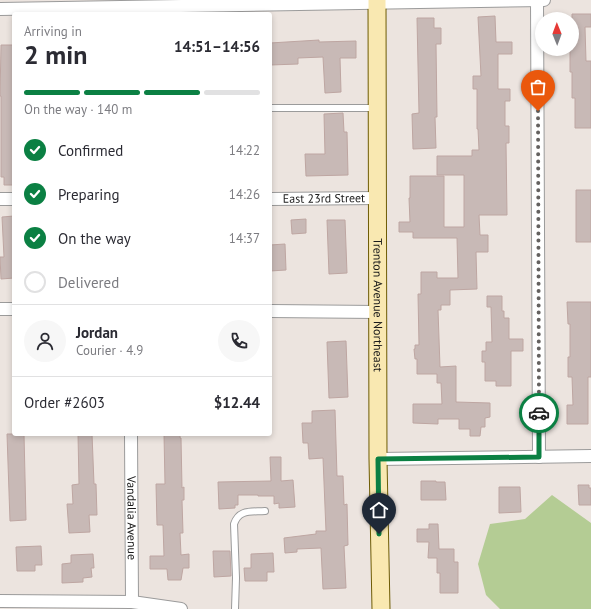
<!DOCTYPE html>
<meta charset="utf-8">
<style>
body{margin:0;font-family:"PT Sans",sans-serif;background:#f7f7f7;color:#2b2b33;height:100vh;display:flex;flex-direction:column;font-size:15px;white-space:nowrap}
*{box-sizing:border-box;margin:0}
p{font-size:13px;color:#7c7c81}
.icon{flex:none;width:22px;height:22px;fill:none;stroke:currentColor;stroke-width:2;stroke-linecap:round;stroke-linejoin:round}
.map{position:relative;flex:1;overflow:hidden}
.panel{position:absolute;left:12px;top:12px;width:260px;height:424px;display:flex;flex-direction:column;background:#fff;border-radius:4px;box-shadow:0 2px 6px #0003}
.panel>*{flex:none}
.needle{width:26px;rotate:359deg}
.fabs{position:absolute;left:535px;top:12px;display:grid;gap:8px}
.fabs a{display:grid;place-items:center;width:44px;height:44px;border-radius:50%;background:#fff;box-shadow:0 2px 6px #0003;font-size:20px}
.pin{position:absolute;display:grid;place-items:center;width:34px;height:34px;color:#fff;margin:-41px -17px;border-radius:50% 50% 50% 0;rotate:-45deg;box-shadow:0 0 4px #0007}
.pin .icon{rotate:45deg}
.courier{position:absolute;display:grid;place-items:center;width:40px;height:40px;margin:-20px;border:3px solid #0b8043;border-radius:50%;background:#fff;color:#222;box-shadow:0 1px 5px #0007}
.overview em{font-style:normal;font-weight:700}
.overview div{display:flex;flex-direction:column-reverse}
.overview{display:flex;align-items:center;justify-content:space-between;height:68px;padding:0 12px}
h1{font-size:26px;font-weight:700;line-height:30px}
.bar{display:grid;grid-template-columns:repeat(4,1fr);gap:6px 4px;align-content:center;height:48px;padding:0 12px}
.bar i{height:5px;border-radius:3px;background:#e1e1e2}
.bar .current{background:#0b8043}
.bar p{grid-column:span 4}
.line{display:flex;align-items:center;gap:10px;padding:0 12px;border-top:1px solid #e1e1e2}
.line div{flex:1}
.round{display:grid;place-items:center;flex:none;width:42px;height:42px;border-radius:21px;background:#f7f7f7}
ol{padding:0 12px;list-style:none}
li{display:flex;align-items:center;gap:12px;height:44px}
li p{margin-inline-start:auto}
li .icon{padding:4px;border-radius:50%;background:#0b8043;color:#fff;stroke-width:4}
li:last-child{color:#7c7c81}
li i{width:22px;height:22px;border:2px solid #e1e1e2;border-radius:50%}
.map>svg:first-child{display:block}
.forest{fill:#b4cc94}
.building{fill:#c8b9b6;stroke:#bea6a2}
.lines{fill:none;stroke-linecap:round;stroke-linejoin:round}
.lane-casing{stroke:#9b9b9b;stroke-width:8}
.street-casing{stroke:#9b9b9b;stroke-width:14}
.secondary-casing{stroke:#6e5c05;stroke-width:19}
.lane{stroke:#fff;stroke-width:6}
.street{stroke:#fff;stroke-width:12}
.secondary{stroke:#f9e8b1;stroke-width:17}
.done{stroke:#64615f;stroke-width:4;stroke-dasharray:0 7.2}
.route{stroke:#0b8043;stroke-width:5}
.labels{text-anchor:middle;stroke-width:3;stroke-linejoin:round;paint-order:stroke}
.street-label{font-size:12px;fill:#1a1a1a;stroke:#fff}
</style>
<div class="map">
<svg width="591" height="609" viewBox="0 0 591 609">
<rect width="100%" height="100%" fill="#ece4df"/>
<!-- forest -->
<path class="forest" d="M552,495L591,523V609H500L486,595L478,564L490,524L525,519Z"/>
<!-- building -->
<path class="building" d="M572,14H591V27H585L586,61H591V128H575V98H572V72H570V49H572Z
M495,16L496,42H512V54H498V89H510V101H505V126H509V143H506L507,215H479L480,235H488V252H476L477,289L450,290V305H441V310H438L440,367L456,366V402L490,403V417L485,418V427H481L480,436H470V429H459V419H438V424L413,423V404H442L441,383H437V374H417V359H415L414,349H415V345H419L418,294H421V272H437V278H458L457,238H413V232H399V222H410L409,198H410V176H444V227H464V175H437V156H472V150H479L478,129H477V89H473V76H481L478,17Z
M417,18H434V28H441V44H436L437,117H435L436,148L413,149L412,114L419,113Z
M319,40V42L356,41V58H340L341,92L325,93L323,57L298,58V64L270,65V43Z
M1,45H14V185H4V177H1V96H0Z
M343,113L344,132H347L348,175L306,176L305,154H325L324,114Z
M576,190H591V242H576Z
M14,216V278L1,279L0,257H4L2,217Z
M306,219V233L292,234L291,220Z
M327,220H345L347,273L329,274Z
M285,244L286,270L270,271V245Z
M487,296H502V311H504V318H509V339H523V351H511V386H496V381H485V362H482V351H486V342H492L491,307H487Z
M567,302H591V377H588V424H567V405H573L572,377H568V357H570V324H568Z
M346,341L348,397L329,398L327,342Z
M335,410L337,476H343L344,505L347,504L348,545L344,546L346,588L323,589L321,548L297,549V552L285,553L284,538L316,534V531H326L323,458L309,459L308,443H303L302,423H312V411Z
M7,434H24L26,520L10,521Z
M78,434H92L94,484H96L97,515H89L90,532L69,533L67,504H73L72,485L79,484Z
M164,434H180V438H181L182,488L184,487V500H182L183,533H180L181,555L189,554V568H183L181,580H168L167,569H150V556H164L163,525H157L156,484H165Z
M270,457H281V481L293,480L295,507L279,508V503L274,504V496H258V495H238V505H235V508L219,509L218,482L271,481Z
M421,481H436V482H445L446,500H421Z
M578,485H589V488H591V505H579Z
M499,487H520L521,512L499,513Z
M429,524H438L439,549H454V562H458V593H440V573H437V558H428L429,542H417V529H429Z
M41,546L42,565H35V571H17L16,547Z
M213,551H230L231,576L214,577Z
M273,553L274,572H267V581H245L244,568H251V554Z
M93,554L94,568H91L92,577L83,578V582L62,583V564L71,563V555Z"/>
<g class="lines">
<!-- lane casing -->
<g class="lane-casing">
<path id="lane" d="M270,108H376
M235,609L236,578L234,524C239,509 251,512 265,511"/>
</g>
<!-- street casing -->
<g class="street-casing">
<g id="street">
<path d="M537,0L539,457"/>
<path d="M0,9L544,0"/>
<path d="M0,199H14"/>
<path id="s1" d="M270,199L377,198"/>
<path d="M0,309H14"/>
<path d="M270,311L377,312"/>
<path id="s2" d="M131,434L132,602"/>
<path d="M378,459L591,456"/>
<path d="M0,601L132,602L181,609"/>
</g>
</g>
<!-- secondary casing -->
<g class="secondary-casing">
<g id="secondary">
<path id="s3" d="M377,0L378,459L381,609"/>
</g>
</g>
<!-- lane -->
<use href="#lane" class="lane"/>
<!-- street -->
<use href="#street" class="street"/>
<!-- secondary -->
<use href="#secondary" class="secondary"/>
</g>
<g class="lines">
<!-- done -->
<path class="done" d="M538,111L539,413"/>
<!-- route -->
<path class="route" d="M379,534L378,459L539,457V413"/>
</g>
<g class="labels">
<!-- street labels -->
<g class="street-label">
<text dy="4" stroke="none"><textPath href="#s1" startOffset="54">East 23rd Street</textPath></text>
<text dy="4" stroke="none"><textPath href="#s3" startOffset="305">Trenton Avenue Northeast</textPath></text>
<text dy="4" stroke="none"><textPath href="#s2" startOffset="84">Vandalia Avenue</textPath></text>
</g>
</g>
</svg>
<div class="fabs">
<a><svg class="needle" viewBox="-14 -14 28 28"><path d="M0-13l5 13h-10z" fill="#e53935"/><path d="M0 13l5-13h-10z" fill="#7c7c81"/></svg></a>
</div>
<div class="pin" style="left:538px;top:111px;background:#ea580c"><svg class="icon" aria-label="bag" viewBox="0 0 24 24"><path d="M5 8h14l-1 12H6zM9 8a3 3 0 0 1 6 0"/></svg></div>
<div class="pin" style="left:379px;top:534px;background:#1f2937"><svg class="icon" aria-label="home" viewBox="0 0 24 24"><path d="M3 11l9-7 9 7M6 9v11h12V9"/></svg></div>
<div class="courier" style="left:539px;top:413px"><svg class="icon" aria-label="car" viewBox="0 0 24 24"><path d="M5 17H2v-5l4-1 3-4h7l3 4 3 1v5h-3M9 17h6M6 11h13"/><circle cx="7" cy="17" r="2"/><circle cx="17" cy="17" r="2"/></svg></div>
<section class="panel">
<div class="overview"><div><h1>2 min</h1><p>Arriving in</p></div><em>14:51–14:56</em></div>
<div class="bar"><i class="current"></i><i class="current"></i><i class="current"></i><i></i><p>On the way · 140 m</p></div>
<ol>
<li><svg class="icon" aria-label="check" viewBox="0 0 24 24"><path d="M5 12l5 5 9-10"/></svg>Confirmed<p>14:22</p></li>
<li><svg class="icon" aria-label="check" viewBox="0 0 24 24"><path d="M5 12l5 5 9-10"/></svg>Preparing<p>14:26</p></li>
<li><svg class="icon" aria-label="check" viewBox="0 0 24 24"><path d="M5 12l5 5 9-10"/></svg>On the way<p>14:37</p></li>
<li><i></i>Delivered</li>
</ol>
<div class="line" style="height:72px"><a class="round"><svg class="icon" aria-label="person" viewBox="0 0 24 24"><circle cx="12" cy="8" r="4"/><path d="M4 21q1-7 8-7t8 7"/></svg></a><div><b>Jordan</b><p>Courier · 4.9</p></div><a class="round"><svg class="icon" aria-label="phone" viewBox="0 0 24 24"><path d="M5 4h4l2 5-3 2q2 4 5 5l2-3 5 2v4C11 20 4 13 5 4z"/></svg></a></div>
<div class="line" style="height:52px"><div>Order #2603</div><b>$12.44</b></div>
</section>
</div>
